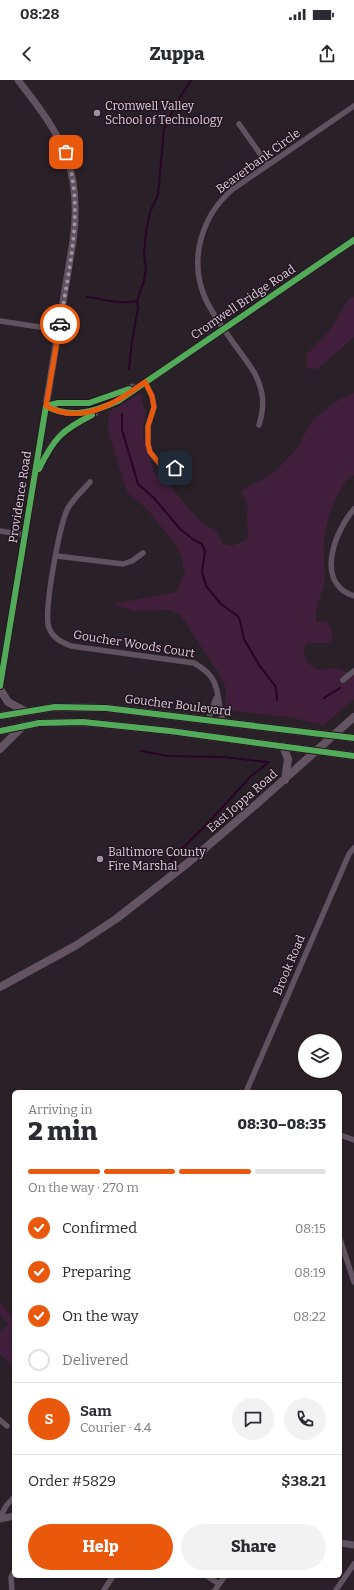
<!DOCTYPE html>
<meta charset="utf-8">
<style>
body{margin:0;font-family:Bitter,serif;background:#f2f2f3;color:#2b2b33;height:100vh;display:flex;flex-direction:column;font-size:15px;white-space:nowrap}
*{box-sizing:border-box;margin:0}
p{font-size:13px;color:#7c7c81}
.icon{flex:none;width:22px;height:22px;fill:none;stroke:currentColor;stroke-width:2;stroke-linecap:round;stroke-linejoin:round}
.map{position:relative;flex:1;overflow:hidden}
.panel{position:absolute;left:12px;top:1010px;width:330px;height:488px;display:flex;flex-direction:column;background:#fff;border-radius:6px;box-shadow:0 1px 3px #0004}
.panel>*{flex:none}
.fabs{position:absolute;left:298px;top:954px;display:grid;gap:8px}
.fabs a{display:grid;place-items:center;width:44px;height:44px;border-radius:50%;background:#fff;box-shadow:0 1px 3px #0004;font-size:20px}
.pin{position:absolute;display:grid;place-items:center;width:34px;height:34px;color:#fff;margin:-17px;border-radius:8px;box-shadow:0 2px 6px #0006}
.courier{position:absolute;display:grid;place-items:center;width:40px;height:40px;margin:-20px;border:3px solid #ea580c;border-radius:50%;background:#fff;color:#222;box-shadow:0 1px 5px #0007}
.headline em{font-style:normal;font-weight:800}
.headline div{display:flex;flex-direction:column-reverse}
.headline{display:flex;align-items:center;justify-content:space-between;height:68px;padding:0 16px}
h1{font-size:26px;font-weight:800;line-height:30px}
.bar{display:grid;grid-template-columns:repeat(4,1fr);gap:6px 4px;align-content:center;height:48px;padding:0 16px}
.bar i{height:5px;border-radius:3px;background:#e1e1e2}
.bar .current{background:#ea580c}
.bar p{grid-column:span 4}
.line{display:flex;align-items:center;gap:10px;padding:0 16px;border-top:1px solid #e1e1e2}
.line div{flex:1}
.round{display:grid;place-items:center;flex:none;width:42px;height:42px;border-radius:21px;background:#f2f2f3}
ol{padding:0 16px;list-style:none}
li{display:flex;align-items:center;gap:12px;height:44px}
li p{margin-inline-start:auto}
li .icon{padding:4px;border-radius:50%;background:#ea580c;color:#fff;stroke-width:4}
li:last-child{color:#7c7c81}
li i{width:22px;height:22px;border:2px solid #e1e1e2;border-radius:50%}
.button{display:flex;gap:8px;margin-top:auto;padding:8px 16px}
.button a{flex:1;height:46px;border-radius:24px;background:#ea580c;color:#fff;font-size:16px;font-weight:800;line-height:46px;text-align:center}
.button a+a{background:#f2f2f3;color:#2b2b33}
.status{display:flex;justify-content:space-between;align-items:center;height:28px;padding:0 20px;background:#fff;direction:ltr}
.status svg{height:11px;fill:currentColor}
header{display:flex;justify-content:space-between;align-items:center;height:52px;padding:0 16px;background:#fff;font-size:18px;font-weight:800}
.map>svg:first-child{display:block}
.green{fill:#411e3c}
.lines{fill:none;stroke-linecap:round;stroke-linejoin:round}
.stream{stroke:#2a0326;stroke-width:2}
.minor{stroke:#60525e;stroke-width:5.5}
.tertiary{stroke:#60525e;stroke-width:7}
.secondary{stroke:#645361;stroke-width:8}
.cycleway-casing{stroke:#241421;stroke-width:8}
.cycleway{stroke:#51ab58;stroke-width:6}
.done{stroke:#9e939c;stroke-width:4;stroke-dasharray:0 7.2}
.route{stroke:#ea580c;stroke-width:5}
.poi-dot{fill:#9e939c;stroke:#241421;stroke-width:1.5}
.labels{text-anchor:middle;stroke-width:3;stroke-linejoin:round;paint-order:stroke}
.poi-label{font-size:12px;fill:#ddd1da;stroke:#241421;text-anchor:start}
.street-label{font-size:12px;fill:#ddd1da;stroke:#241421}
</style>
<div class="status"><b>08:28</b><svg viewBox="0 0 49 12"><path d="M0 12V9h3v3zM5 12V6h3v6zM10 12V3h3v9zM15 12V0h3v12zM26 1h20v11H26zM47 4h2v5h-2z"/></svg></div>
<header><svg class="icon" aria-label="back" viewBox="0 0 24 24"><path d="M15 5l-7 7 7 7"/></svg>Zuppa<svg class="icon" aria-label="share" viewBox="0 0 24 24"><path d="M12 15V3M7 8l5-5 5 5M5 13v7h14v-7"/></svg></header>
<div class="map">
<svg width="354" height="1510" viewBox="0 0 354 1510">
<rect width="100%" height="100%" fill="#2a2128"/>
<!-- green -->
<path class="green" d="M354,217V257L316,290L306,286L307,274L331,249L349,218Z
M142,313V324L146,331L142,353L154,393L168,404L194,435L204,444L216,450L223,464L232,466L248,459L247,429L249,428L241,411L274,393L297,368L313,339L340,319L354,313V395C339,402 329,435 325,451C322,466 325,482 325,497C325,512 314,524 316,542L327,541L333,552L331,563H307L303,573L308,583L317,590L338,588L354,596V619L324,645L288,637L225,630L226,609L221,597L180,534L169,530L134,531L112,524L176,512L185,492L179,470L169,456L145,427L127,412L108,350L109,332Z
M0,1222L14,1240V1287L0,1274V1252L8,1244L0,1234Z"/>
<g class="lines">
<!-- stream -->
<path class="stream" d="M87,217C104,219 120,225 137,221
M129,289L132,261L138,228L137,221L144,201L146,189L144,174L146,152L150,132L158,115L164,49L178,20L191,0
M122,334V350L138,404L154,418L180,449L194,460L202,464L205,471L202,492L206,506L221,524L239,537L244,559L259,585L276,607L277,620
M324,618L340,608
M141,671L168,676L224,677L267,682
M168,783L208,743L251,696L269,682"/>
<!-- minor -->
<path class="minor" d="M239,44L268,85
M0,241L59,250
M145,302L152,316L154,327L148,346V364L150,372L160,384L175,388
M259,345C265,325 264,311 254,292C239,269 218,245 206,220C188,181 201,136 233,109L354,26
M90,402C83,410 74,418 68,428C60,443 43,532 49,548C53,558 61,562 71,566L194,583C223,599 215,614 223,642
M354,429C335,451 314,503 354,516
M0,451L25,455
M57,476L123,484L132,481L143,473
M343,600L354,591
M208,640L216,618
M246,1012L349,774L354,768
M340,1055L354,1060
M340,1159L354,1202
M0,1340L7,1346
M0,1438L6,1426L14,1417
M207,1496L219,1504
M12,1510L11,1498L14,1491
M104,1510L113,1496
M215,1510L225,1496
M336,1510L354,1484"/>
<!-- tertiary -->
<path class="tertiary" d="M46,326C70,339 94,332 118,321L354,160
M46,326L58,323H89L133,307
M38,390C55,355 61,351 95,333
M0,606L73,161C83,88 61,55 18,0
M0,1439L14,1436
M340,1463L354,1465"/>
<!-- secondary -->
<path class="secondary" d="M0,609L8,622L25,631
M0,636L55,627L106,628L354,658
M0,651L39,643L83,642L170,651L354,676
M283,666L288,679L285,700
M0,669L23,646
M0,907L75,866L116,839L189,782L260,721L354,637"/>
<!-- cycleway casing -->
<g class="cycleway-casing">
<path id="cycleway" d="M46,326C70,339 94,332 118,321L354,160
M46,326L58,323H89L129,309
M39,389C54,358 62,350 92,335
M0,606L46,326
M0,636L55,627L106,628L354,658
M0,651L39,643L83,642L170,651L354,676"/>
</g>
<!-- cycleway -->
<use href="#cycleway" class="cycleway"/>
</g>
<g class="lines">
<!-- done -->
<path class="done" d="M60,244C69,186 85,129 66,72"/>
<!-- route -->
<path class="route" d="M60,244L46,326C82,346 115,323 145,302L152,316L154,327L148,346V364L150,372L160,384L175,388"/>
</g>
<!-- markers -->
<g class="poi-dot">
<circle cx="97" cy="33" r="4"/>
<circle cx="100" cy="779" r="4"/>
</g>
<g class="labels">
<!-- poi labels -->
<g class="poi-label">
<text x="105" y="30">Cromwell Valley<tspan x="105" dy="14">School of Technology</tspan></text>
<text x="108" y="776">Baltimore County<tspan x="108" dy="14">Fire Marshal</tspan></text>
</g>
<!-- street labels -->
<g class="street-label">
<text transform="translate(258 81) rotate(-36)" y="4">Beaverbank Circle</text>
<text transform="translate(243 222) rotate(-34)" y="4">Cromwell Bridge Road</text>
<text transform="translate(20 417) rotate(-81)" y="4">Providence Road</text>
<text transform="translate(134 564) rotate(9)" y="4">Goucher Woods Court</text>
<text transform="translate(178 625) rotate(7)" y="4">Goucher Boulevard</text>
<text transform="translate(242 721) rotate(-41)" y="4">East Joppa Road</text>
<text transform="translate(289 885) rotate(-67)" y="4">Brook Road</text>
</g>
</g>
</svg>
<div class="fabs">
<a><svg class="icon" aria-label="layers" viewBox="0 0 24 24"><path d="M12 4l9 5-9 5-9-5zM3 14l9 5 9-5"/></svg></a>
</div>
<div class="pin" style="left:66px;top:72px;background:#ea580c"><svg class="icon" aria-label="bag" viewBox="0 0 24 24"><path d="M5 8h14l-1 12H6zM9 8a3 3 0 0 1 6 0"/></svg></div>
<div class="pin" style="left:175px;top:388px;background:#1f2937"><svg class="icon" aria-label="home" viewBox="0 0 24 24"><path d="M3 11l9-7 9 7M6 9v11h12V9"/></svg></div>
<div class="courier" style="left:60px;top:244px"><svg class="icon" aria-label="car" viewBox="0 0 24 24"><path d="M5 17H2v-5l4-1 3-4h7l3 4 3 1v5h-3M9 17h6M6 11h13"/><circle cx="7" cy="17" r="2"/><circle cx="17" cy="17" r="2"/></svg></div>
<section class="panel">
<div class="headline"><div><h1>2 min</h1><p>Arriving in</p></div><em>08:30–08:35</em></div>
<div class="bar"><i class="current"></i><i class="current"></i><i class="current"></i><i></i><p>On the way · 270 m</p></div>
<ol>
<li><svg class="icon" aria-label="check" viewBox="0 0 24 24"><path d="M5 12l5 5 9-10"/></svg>Confirmed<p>08:15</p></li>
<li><svg class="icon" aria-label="check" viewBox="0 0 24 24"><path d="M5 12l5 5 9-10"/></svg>Preparing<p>08:19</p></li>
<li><svg class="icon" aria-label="check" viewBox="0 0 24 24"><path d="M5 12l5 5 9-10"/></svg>On the way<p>08:22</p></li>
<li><i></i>Delivered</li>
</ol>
<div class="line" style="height:72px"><b class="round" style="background:#ea580c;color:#fff">S</b><div><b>Sam</b><p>Courier · 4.4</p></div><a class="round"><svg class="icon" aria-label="chat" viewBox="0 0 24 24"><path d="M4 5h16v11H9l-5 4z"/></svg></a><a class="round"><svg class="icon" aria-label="phone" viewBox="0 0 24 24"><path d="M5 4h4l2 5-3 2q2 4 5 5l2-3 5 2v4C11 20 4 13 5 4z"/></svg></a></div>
<div class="line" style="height:52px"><div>Order #5829</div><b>$38.21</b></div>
<div class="button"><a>Help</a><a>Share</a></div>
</section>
</div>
